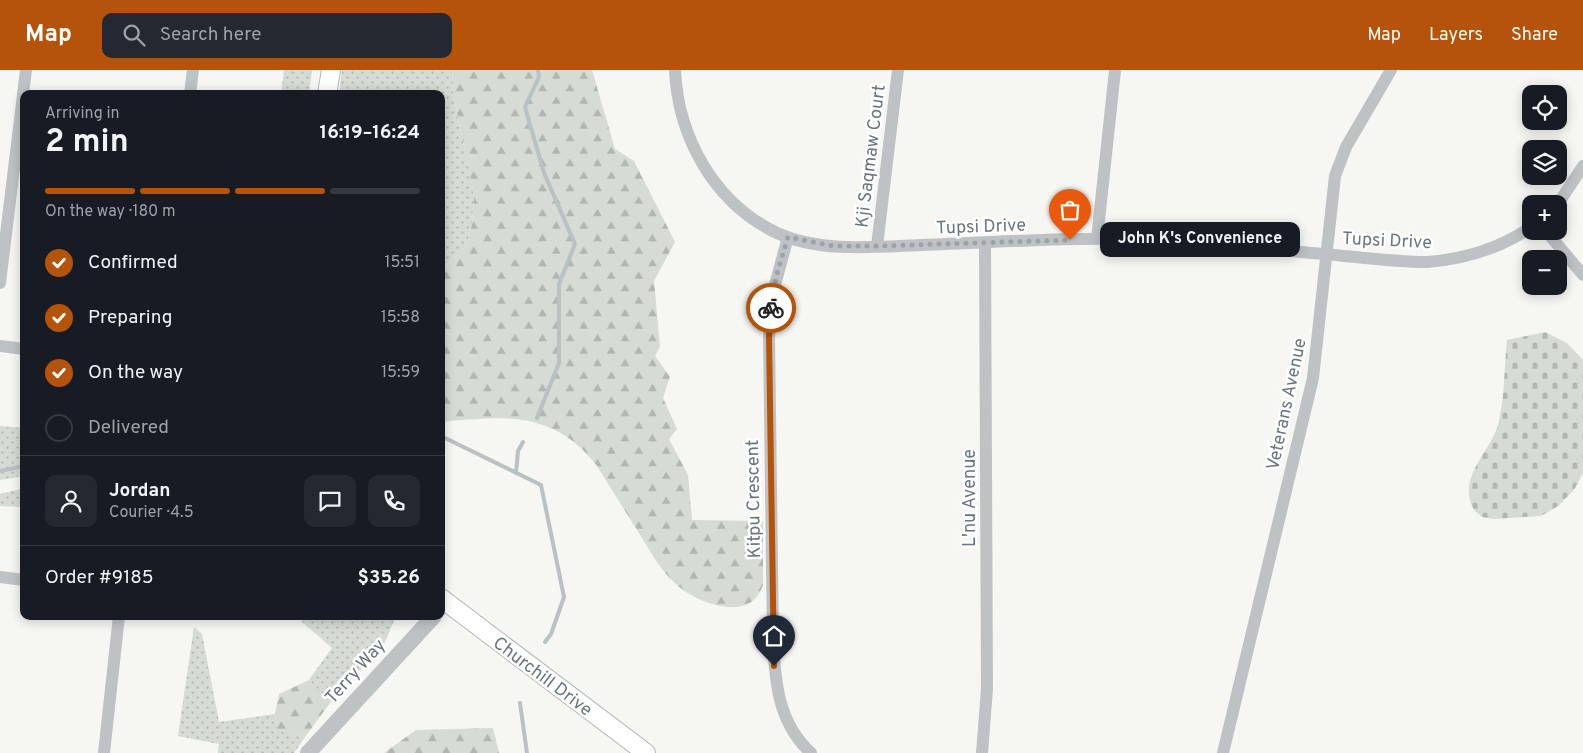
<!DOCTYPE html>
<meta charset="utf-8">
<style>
body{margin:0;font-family:Overpass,sans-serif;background:#242831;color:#f1f3f6;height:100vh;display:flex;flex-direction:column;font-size:19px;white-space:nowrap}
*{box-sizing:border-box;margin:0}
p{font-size:16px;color:#9ea1a6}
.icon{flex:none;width:28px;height:28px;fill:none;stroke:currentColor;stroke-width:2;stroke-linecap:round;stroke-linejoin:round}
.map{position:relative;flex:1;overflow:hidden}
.details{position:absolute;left:20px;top:20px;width:425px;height:530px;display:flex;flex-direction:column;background:#171b24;border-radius:10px;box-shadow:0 2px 12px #0003}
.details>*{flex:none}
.tools{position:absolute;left:1522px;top:15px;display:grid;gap:10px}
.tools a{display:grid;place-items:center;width:45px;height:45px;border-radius:10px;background:#171b24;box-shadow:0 2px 12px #0003;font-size:25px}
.pin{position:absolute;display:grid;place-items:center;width:42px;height:42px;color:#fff;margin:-51px -21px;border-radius:50% 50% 50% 0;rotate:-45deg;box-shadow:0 0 5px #0007}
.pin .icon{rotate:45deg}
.courier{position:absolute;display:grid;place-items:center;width:50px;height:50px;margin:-25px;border:4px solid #b45309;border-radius:50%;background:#fff;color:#222;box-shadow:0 1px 6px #0007}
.bubble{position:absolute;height:35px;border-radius:10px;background:#171b24;box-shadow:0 2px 12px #0003;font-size:16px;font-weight:700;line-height:35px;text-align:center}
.summary em{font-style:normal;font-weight:700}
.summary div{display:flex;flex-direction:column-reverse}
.summary{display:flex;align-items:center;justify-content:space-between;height:85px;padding:0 25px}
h1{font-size:32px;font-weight:700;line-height:38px}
.bar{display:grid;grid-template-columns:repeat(4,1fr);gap:8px 5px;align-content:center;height:60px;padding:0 25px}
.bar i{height:6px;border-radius:4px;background:#363941}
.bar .selected{background:#b45309}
.bar p{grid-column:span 4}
.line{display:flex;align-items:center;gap:12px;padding:0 25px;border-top:1px solid #363941}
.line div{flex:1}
.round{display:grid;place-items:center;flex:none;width:52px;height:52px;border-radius:10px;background:#242831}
ol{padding:0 25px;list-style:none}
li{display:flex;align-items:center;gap:15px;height:55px}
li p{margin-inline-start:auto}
li .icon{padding:5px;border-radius:50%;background:#b45309;color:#fff;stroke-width:4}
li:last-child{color:#9ea1a6}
li i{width:28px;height:28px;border:2px solid #363941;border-radius:50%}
header{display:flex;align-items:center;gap:30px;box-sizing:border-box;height:70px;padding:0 25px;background:#b45309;color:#fff}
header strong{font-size:24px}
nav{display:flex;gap:28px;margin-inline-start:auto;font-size:18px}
.search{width:350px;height:45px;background:#242831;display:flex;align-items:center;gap:12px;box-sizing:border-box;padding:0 18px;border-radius:10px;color:#9ea1a6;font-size:19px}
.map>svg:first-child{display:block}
.grass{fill:url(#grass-dots)}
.forest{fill:url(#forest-firs)}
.cemetery{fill:url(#cemetery-stones)}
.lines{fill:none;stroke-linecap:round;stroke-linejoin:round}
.stream{stroke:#b7c2c5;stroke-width:4}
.secondary-casing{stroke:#b3b7bb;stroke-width:20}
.minor{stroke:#bec2c5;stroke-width:12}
.tertiary{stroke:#bec2c5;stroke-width:16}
.secondary{stroke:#fff;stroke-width:18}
.done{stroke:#9aa3a9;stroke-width:5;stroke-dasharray:0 9}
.route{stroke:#b45309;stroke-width:6}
.labels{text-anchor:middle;stroke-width:5;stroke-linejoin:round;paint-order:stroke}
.street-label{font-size:18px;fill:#687681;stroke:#fff}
</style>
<header>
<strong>Map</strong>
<div class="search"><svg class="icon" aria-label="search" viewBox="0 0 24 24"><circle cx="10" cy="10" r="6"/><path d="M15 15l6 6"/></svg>Search here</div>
<nav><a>Map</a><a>Layers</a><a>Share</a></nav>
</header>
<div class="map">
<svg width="1583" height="683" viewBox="0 0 1583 683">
<defs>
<pattern id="grass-dots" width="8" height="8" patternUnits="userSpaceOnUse" patternTransform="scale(1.25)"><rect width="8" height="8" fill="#d6dbd3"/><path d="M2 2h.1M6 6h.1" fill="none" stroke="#b1b6b1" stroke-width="1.8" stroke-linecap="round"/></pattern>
<pattern id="forest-firs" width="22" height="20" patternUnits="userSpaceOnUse" patternTransform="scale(1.25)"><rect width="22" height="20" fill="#d6dbd3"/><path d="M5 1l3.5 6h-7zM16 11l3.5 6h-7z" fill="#b1b6b1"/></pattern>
<pattern id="cemetery-stones" width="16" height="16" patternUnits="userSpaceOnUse" patternTransform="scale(1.25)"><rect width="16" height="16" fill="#d6dbd3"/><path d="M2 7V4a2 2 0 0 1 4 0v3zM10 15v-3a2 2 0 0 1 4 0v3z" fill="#b1b6b1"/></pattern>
</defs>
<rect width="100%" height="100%" fill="#f6f6f3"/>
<!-- grass -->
<path class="grass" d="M284,0H312L309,24H281Z
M342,0H452L454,28L474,124L472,154L467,175L441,200V24H339Z
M0,356L24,358V406L0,410Z
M24,418V437L0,436V424Z
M307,546H396L384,574L330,633L309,610L332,578L301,551Z
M194,557L202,564L219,652L275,644L278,660L305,667L294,683H218L219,674L178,666Z"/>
<!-- forest -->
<path class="forest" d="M452,0H592L615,79L634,91L675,172L654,211L660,276L655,286L670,307L663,328L677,359L669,369L688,405L692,450L763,451V515C758,530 748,537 732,537C713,537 690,527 676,514C661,501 652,484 642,468C627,444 612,420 597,396C554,340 504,346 441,352V200L467,175L472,154L474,125L454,28Z
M309,610L330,633L305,667L278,660L275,644L279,624Z
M493,658L499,683H384L416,660Z"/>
<!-- cemetery -->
<path class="cemetery" d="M1545,262L1567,273L1583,290V403L1574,420L1558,436L1541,446L1494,449L1482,447L1474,440C1456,408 1490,383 1498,355C1505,328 1504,298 1507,270Z"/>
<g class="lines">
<!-- stream -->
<path class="stream" d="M537,348L559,293V214L575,174L544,103L525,37L539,7L538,0
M441,366L541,415L564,527L551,564L545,572
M0,401L24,396
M516,403L518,381L523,372
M520,633L527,683"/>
<!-- secondary casing -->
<g class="secondary-casing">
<path id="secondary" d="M327,24L331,0
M441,528L646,683"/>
</g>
<!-- minor -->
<path class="minor" d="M675,0C678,67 714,133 777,163C821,183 875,177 921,175C990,173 1059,167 1127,169C1193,171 1259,178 1324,184C1358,187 1393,192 1427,192C1465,189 1499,179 1531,157
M190,24L193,0
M1558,134L1583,96
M1546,161L1583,205
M788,167L772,226L769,267L773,570C775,612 778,653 811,683
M1097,169L1115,0
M877,176L898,0
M0,213L26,0
M0,276L24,279
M0,507L24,510
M104,683L119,546
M982,683L987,619L985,173
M1223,683L1313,308L1335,106L1346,77L1391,0"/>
<!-- tertiary -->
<path class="tertiary" d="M308,683L434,546"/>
<!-- secondary -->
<use href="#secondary" class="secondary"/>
</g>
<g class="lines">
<!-- done -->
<path class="done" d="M771,238L776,207L788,167L834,176H877L1070,170"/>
<!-- route -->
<path class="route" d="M771,238L769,267L774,596"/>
</g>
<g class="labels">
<!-- street labels -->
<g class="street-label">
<text transform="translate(870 86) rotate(-83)" y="6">Kji Saqmaw Court</text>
<text transform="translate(981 156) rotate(-2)" y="6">Tupsi Drive</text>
<text transform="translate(1387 170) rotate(3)" y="6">Tupsi Drive</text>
<text transform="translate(1286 334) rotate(-78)" y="6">Veterans Avenue</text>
<text transform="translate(969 428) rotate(-90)" y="6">L'nu Avenue</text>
<text transform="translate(753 429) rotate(-91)" y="6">Kitpu Crescent</text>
<text transform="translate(355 601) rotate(-48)" y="6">Terry Way</text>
<text transform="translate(543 606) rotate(37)" y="6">Churchill Drive</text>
</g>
</g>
</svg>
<div class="tools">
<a><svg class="icon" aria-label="locate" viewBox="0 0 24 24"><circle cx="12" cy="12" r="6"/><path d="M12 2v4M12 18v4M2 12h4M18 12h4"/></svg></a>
<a><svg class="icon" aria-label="layers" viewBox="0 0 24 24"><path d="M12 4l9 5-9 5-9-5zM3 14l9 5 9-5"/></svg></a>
<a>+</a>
<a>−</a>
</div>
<div class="pin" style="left:1070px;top:170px;background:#ea580c"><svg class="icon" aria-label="bag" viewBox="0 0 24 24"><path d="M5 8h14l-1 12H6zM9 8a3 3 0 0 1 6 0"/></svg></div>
<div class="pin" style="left:774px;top:596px;background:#1f2937"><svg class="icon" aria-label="home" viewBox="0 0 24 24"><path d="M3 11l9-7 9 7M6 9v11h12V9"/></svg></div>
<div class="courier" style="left:771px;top:238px"><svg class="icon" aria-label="bike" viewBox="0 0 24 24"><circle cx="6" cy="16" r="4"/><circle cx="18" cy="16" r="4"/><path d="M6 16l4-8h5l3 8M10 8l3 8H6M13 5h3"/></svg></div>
<div class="bubble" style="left:1100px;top:152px;width:200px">John K's Convenience</div>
<section class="details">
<div class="summary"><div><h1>2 min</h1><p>Arriving in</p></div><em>16:19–16:24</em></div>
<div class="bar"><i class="selected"></i><i class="selected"></i><i class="selected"></i><i></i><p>On the way · 180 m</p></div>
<ol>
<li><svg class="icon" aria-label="check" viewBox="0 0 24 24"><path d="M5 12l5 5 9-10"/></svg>Confirmed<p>15:51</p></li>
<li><svg class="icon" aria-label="check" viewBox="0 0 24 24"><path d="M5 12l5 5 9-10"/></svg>Preparing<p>15:58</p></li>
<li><svg class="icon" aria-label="check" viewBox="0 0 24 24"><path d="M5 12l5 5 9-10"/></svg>On the way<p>15:59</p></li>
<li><i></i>Delivered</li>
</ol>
<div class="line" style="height:90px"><a class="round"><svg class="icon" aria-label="person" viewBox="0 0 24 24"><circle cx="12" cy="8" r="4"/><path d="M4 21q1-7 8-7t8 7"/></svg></a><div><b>Jordan</b><p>Courier · 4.5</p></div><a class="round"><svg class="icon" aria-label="chat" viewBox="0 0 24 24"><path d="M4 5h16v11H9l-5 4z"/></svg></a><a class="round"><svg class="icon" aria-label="phone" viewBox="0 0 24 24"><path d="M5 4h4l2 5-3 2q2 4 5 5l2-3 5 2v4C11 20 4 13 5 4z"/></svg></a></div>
<div class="line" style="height:65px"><div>Order #9185</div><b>$35.26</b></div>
</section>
</div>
